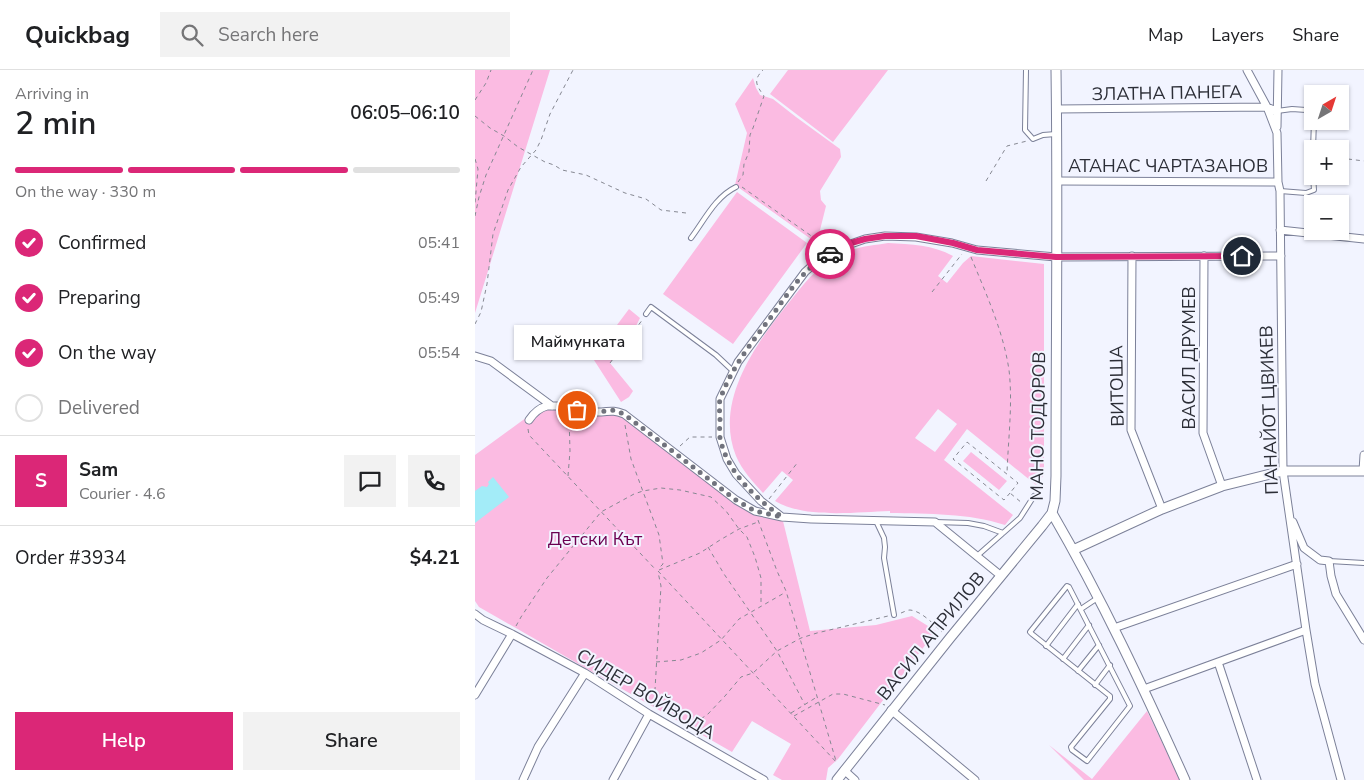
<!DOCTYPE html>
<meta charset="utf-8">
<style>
body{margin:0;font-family:"Nunito Sans",sans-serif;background:#f2f2f2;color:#202124;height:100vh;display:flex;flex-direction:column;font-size:19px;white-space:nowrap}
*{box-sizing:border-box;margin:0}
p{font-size:16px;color:#757577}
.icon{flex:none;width:28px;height:28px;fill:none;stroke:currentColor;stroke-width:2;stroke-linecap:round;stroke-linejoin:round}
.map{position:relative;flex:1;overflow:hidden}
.sheet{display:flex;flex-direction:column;background:#fff;width:475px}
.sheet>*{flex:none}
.needle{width:32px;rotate:39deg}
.tools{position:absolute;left:829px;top:15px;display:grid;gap:10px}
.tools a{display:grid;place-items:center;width:45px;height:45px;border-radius:0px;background:#fff;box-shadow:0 1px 4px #0004;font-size:25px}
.pin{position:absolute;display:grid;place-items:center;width:42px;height:42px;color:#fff;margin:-21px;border:2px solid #fff;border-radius:50%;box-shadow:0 1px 5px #0007}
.courier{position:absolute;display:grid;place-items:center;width:50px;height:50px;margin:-25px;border:4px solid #db2777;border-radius:50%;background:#fff;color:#222;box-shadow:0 1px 6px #0007}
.bubble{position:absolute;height:35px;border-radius:0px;background:#fff;box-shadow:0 1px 4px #0004;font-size:16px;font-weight:600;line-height:35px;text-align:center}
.summary em{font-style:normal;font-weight:600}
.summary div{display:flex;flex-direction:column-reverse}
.summary{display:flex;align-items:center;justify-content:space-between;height:85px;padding:0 15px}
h1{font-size:32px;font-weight:600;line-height:38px}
.bar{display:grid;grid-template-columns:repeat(4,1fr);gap:8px 5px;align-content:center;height:60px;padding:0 15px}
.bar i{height:6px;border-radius:4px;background:#e0e0e0}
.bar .selected{background:#db2777}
.bar p{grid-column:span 4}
.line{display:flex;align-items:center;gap:12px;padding:0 15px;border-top:1px solid #e0e0e0}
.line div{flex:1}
.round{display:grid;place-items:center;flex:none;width:52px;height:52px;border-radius:0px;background:#f2f2f2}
ol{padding:0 15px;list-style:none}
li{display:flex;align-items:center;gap:15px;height:55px}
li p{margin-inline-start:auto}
li .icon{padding:5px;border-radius:50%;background:#db2777;color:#fff;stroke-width:4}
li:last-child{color:#757577}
li i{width:28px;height:28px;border:2px solid #e0e0e0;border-radius:50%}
.primary-button{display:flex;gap:10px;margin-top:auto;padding:10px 15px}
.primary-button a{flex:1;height:58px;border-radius:0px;background:#db2777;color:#fff;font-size:20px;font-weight:600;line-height:58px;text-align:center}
.primary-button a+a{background:#f2f2f2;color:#202124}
header{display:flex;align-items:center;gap:30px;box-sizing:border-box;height:70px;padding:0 25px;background:#fff;border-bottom:1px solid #e0e0e0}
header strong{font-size:24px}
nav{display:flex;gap:28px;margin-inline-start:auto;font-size:18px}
.search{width:350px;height:45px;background:#f2f2f2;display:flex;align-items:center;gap:12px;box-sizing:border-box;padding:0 18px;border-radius:0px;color:#757577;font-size:19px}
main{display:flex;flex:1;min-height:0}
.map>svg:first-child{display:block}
.green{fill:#fbbbe2;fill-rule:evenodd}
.water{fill:#a3ecf8}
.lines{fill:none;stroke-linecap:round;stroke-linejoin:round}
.service-casing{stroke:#7c8199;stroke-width:6}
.minor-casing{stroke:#7c8199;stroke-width:9}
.tertiary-casing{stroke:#7c8199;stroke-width:11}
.path{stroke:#868892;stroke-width:1;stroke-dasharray:4 4;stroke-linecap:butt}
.service{stroke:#fff;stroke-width:4}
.minor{stroke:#fff;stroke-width:7}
.tertiary{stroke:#fff;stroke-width:9}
.done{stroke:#71737d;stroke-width:5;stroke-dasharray:0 9}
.route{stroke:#db2777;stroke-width:6}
.labels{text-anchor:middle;stroke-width:4;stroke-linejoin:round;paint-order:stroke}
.street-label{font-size:18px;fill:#2c2e37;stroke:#f2f4ff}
.park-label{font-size:18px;fill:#6b0051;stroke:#f2f4ff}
</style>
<header>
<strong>Quickbag</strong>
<div class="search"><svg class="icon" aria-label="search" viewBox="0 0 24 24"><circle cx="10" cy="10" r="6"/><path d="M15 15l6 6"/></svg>Search here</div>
<nav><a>Map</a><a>Layers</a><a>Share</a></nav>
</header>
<main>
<section class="sheet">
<div class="summary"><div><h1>2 min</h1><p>Arriving in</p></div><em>06:05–06:10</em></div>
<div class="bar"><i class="selected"></i><i class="selected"></i><i class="selected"></i><i></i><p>On the way · 330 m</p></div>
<ol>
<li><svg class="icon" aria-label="check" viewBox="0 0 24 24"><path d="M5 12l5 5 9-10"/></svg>Confirmed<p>05:41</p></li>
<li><svg class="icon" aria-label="check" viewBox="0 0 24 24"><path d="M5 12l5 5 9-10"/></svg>Preparing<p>05:49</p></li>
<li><svg class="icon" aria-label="check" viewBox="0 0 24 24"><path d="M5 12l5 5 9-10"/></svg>On the way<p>05:54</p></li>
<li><i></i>Delivered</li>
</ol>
<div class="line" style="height:90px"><b class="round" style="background:#db2777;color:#fff">S</b><div><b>Sam</b><p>Courier · 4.6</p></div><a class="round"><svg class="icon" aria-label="chat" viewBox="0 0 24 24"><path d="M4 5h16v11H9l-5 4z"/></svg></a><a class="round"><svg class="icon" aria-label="phone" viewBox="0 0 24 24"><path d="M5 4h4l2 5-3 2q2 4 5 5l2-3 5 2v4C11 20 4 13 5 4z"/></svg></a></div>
<div class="line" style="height:65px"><div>Order #3934</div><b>$4.21</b></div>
<div class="primary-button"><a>Help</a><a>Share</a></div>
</section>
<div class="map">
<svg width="889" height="710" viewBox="0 0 889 710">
<rect width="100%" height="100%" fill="#f2f4ff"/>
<!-- green -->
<path class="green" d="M0,0H75L0,243Z
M313,0H413L358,72L295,24Z
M278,8L281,18L285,25L298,29L321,47L365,79L366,87L345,121L346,130L351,136L345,160L340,172L260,115L272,63L260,34Z
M262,122L332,173L258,274L188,224Z
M413,173C436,174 458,175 478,186L463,206L472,213L488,193L496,186L569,194V405L561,415L492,359L469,390L538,445L530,455C493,443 454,444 415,443V441C380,442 331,449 300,431L318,410L307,401L288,423C278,412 267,400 261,386C240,334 277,279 308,240C322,223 336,202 355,191C362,187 369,182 376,180C388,176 401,175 413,173ZM463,339L482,354L460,382L440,368Z
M154,239L165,248L158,262L135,293L158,321L154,327L146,332L117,287L121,283Z
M84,336L139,340L261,430L307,447L335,561L401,555L437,546L461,561L363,689L353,698L351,710H307L298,705L316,674L277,651L257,682L4,537L0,531V385L59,342Z
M496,382L532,411L524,420L488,391Z
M672,641L705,710H609L574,675L617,709Z"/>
<!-- water -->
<path class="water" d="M18,407L34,427L0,453V421L7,416L12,417L14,414L13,412Z"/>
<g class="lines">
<!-- service casing -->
<g class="service-casing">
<path id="service" d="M551,0L550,60L558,69L568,65L581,64
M802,41L817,39L831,40L838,45
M838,79L839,51
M805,121L831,123L839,120L838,106
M216,168C229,151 240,127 261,117
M171,244L176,237L241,285L258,301
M401,451L409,468L410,477L409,488L419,545
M460,452L493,453L509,456L528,463
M502,486L545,448L559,426
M854,491L889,493
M592,516L594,517L655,636L612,691L597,680L596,677L635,629V626L557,564L555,562Z
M606,539L624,527
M571,576L603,534
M588,589L614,555
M603,601L624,575
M620,615L635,595"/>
</g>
<!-- minor casing -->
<g class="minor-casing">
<path id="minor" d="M772,0L792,37L802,63L803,112L805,121L808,401L831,560L840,614L866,710
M582,39L792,37L801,41
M802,57L803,0
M582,111L803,112
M805,160L889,169
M657,186L656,360L687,439
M729,186L728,363L747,416
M0,286L16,291L77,336
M54,350C58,344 64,338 72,336C88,334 106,342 122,342C135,342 136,339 149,344L261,430L280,441L307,447L336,449L460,452L525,505
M888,401L889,385
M307,447L286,431L261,404L252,389L245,367V329L263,292L330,202L341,192L367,177L390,169L410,166L441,167L477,173L502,180L581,187L806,186
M818,452L829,478L845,490L854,491L856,506L861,524L889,570
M0,544L8,550L37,564L110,603L174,644L289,710
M639,558L822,494
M743,592L782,710
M669,619L831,560
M0,625L37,564
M416,640L500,710
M369,700L380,710
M48,710L63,677L110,603
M138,710L174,644"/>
</g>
<!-- tertiary casing -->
<g class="tertiary-casing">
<path id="tertiary" d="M577,443C627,529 669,619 710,710
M598,480L687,439L747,416L808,401H889
M362,710L475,568L567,456L577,443L580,431L581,406C581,271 583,135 581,0"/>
</g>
<!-- path -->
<path class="path" d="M0,30L11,13L16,0
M0,46L15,58L29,66L43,77L70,92L79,95L87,100L111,105L150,123L171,129L186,140L211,143
M865,88L889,91
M0,89L3,99L0,133
M511,111L532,76L552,71
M263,112L268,105L269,94L274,82L275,65L278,58L289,26C281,15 278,10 288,0
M267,117L352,177
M0,146L4,127L11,105L58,0
M496,187C511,224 528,260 534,300C538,334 533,370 532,404
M457,222L487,184
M0,254L6,242L12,214L18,164L33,120L46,97L61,80L66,70L75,44L98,0
M135,293L168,249
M150,355L156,389L184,465L188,494L183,499
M53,359L54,365L181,500
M205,376L215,367H237
M93,406L95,381L94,345
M535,423L529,430L478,389L492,372L543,413L535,423L547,433
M294,429L323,392
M283,450L302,501L311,521L361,691
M233,477L249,504L302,581L330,635
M184,500L225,483L245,470L264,459L283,452
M183,501L363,694
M426,543C429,542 432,540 435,540C447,541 459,555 467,562
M41,556L46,547L72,508L126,442L159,424L168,421L186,418L205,420L236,427L251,441L264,459L272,467L280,487L286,508V535
M181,592L206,590L226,583L246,570L264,549L311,522
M179,637L186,516L183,502
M316,643L342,627
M319,646L358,624H368L410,635
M213,658L233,644L250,626L266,607L278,603L302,581L326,568L342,563L413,546"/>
<!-- service -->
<use href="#service" class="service"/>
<!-- minor -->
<use href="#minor" class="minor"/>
<!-- tertiary -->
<use href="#tertiary" class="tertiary"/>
</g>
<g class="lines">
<!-- done -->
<path class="done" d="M102,340L123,342L139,340L149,344L261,430L280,441L307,447C280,428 252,402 245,368C244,362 245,355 245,349C245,342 243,333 246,327C257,297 277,272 296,247C313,224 329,197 355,184"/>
<!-- route -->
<path class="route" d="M355,184L376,173L390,169L410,166H441L478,173L502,180L581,187L767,186"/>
</g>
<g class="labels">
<!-- street labels -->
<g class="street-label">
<text transform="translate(692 23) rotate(-1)" y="6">ЗЛАТНА ПАНЕГА</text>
<text x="693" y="102">АТАНАС ЧАРТАЗАНОВ</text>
<text transform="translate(714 288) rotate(-90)" y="6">ВАСИЛ ДРУМЕВ</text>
<text transform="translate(642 316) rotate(-91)" y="6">ВИТОША</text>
<text transform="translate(794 340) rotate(-92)" y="6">ПАНАЙОТ ЦВИКЕВ</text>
<text transform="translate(563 356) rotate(-89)" y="6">МАНО ТОДОРОВ</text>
<text transform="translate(456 566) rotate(-51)" y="6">ВАСИЛ АПРИЛОВ</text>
<text transform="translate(171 624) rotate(31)" y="6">СИДЕР ВОЙВОДА</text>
</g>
<!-- park labels -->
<g class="park-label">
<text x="120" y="475">Детски Кът</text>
</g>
</g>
</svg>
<div class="tools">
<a><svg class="needle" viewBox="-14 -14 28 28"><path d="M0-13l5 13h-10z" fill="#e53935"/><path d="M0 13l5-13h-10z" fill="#757577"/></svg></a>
<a>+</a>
<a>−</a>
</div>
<div class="pin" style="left:102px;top:340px;background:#ea580c"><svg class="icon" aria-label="bag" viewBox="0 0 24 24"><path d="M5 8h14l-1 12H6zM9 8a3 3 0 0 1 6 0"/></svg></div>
<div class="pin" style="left:767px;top:186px;background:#1f2937"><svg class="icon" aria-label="home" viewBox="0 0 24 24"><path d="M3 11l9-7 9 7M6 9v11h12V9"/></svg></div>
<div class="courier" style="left:355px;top:184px"><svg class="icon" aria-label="car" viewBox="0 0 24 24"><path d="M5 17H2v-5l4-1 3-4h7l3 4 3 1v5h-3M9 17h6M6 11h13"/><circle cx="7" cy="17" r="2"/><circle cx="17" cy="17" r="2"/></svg></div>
<div class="bubble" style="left:39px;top:255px;width:128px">Маймунката</div>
</div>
</main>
